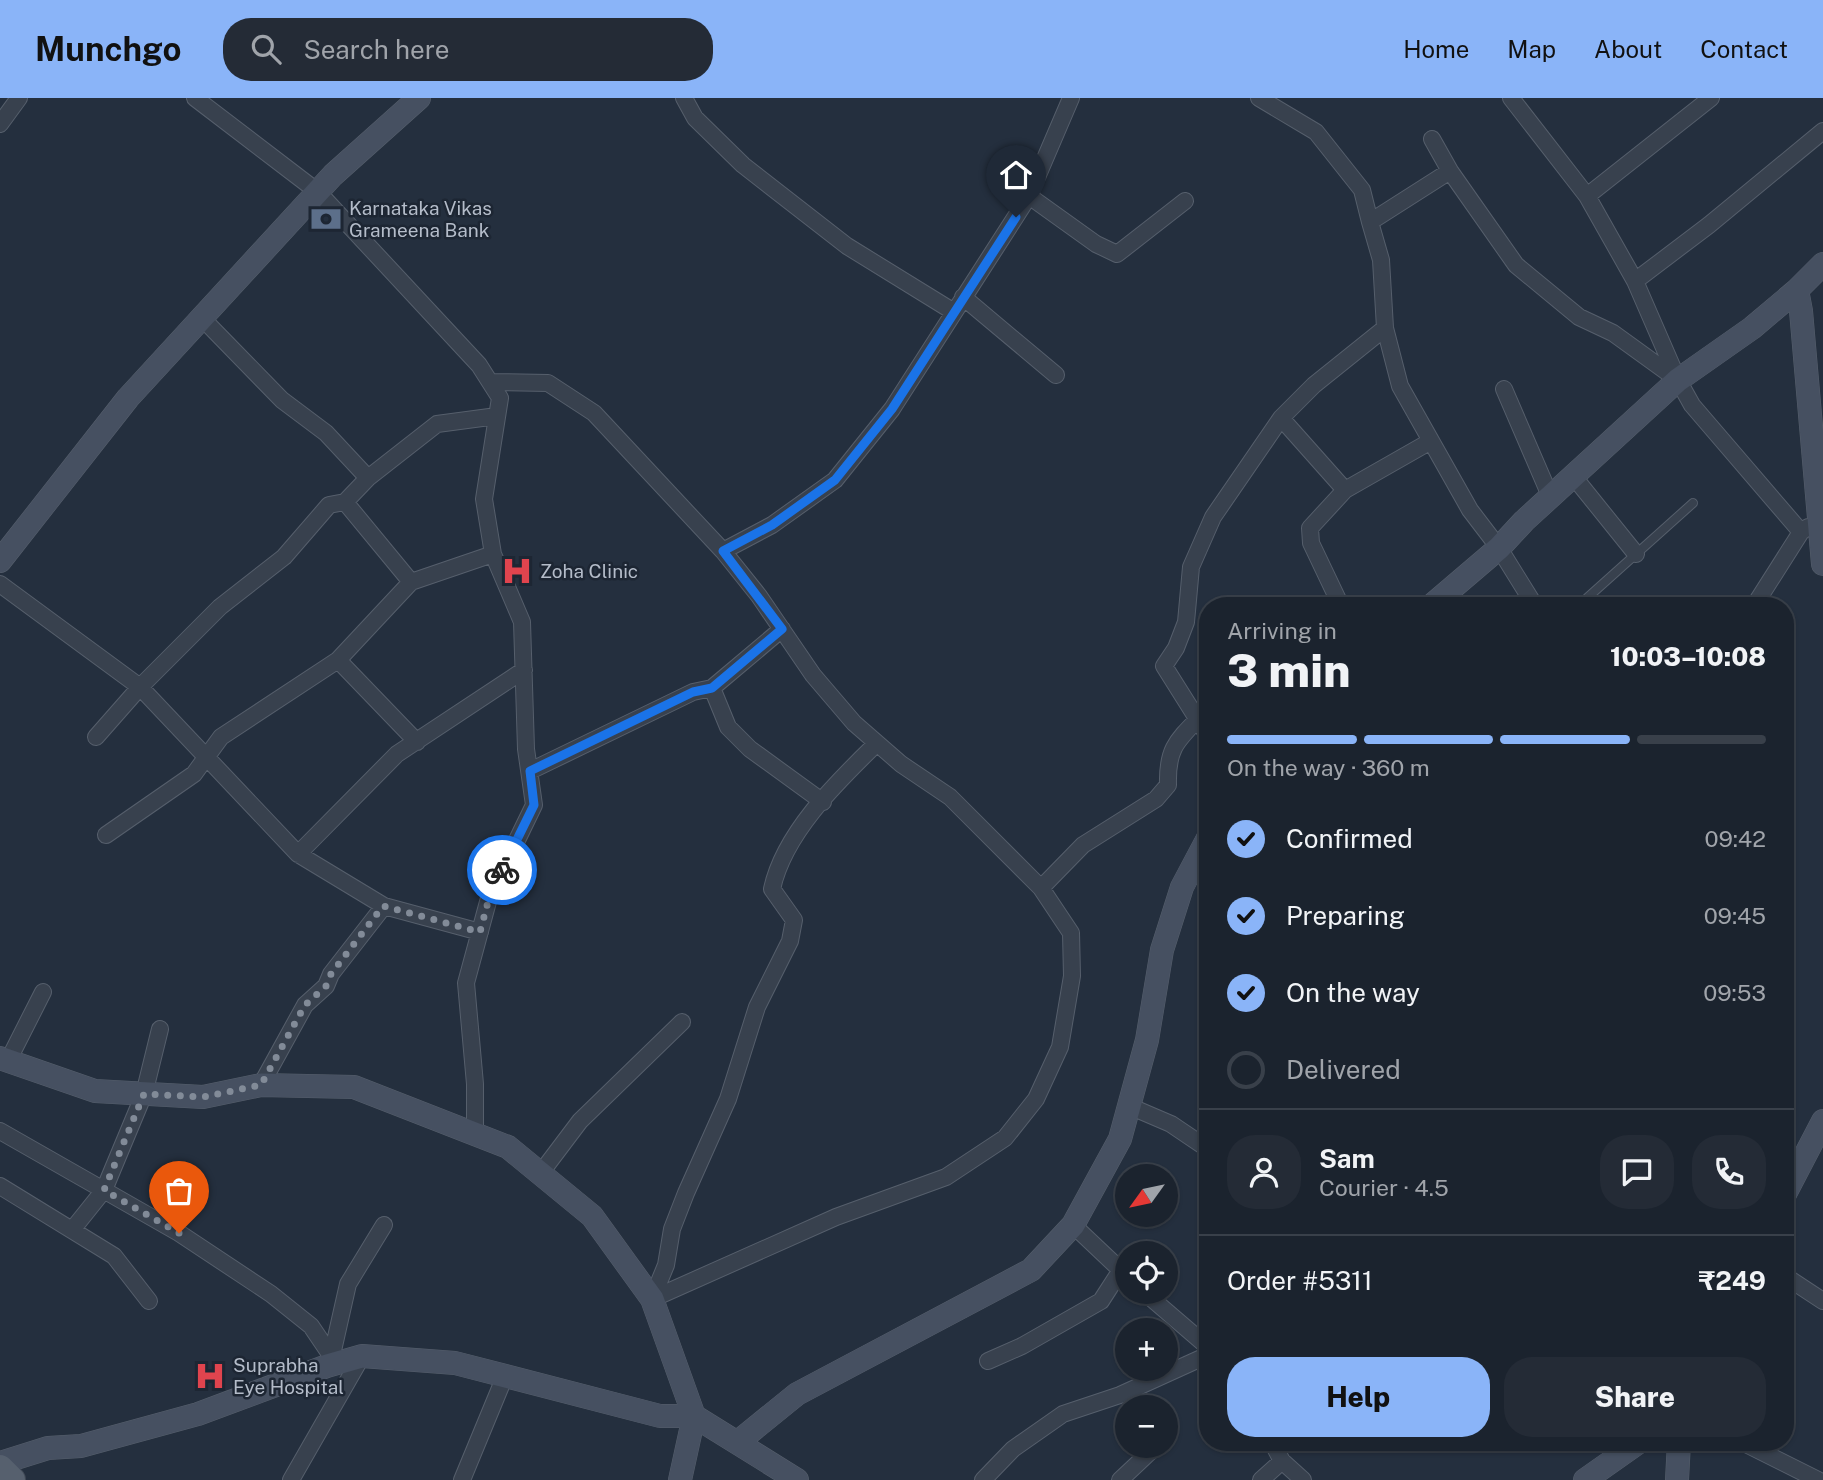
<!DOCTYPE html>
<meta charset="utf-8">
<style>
body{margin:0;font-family:"Public Sans",sans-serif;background:#242b36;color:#f1f3f6;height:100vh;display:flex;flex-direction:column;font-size:26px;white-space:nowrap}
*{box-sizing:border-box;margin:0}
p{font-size:23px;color:#a0a4aa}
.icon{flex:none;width:38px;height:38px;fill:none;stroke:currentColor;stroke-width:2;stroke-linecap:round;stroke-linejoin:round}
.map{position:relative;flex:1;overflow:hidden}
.details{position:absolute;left:1199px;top:499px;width:595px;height:854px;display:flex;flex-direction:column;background:#1b232e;border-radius:28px;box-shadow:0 2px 5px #0004,0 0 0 2px #39404a}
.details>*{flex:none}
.needle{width:46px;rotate:237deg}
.tools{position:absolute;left:1115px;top:1066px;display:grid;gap:14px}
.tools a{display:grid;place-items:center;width:63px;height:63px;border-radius:50%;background:#1b232e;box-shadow:0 2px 5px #0004,0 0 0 2px #39404a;font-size:35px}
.pin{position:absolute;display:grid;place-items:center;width:60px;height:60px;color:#fff;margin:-72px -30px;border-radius:50% 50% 50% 0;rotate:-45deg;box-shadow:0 0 7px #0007}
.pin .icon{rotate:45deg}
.courier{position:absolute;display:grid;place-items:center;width:70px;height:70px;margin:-35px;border:5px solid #1a73e8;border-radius:50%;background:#fff;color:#222;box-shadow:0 2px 9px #0007}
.summary em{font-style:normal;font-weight:800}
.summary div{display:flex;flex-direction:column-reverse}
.summary{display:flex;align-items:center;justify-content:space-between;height:119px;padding:0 28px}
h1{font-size:46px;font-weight:800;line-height:52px}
.bar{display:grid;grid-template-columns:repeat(4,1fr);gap:10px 7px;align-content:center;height:84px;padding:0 28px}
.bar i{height:9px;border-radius:5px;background:#39404a}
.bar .on{background:#8ab4f8}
.bar p{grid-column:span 4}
.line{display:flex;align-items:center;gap:18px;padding:0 28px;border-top:2px solid #39404a}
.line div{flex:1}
.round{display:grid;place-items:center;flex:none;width:74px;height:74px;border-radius:28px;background:#242b36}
ol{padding:0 28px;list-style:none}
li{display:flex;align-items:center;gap:21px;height:77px}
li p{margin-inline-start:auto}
li .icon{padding:7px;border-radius:50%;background:#8ab4f8;color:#111;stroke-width:4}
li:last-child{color:#a0a4aa}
li i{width:38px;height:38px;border:4px solid #39404a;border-radius:50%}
.action{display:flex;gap:14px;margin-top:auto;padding:14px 28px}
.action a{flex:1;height:80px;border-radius:28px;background:#8ab4f8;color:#111;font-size:28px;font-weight:800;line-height:80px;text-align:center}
.action a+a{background:#242b36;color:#f1f3f6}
header{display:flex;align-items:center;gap:42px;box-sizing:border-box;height:98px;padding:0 35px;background:#8ab4f8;color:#111}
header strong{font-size:33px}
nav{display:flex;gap:38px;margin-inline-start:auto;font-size:24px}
.search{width:490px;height:63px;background:#242b36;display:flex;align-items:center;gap:18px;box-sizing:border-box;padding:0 24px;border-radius:28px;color:#a0a4aa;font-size:26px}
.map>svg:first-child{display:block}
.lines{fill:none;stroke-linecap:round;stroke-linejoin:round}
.lane-casing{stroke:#565f6c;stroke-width:10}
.street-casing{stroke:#565f6c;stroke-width:18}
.secondary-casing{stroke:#565f6c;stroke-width:24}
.primary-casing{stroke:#414a57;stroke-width:28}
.lane{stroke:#38414e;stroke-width:8}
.street{stroke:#38414e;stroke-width:16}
.secondary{stroke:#465061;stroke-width:23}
.primary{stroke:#56606e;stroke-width:26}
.done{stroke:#828b98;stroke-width:7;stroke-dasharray:0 12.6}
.route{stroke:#1a73e8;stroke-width:9}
.labels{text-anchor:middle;stroke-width:5;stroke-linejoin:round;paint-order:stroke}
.poi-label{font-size:19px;fill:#b4bcc9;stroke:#1d2633;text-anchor:start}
</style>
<header>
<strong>Munchgo</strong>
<div class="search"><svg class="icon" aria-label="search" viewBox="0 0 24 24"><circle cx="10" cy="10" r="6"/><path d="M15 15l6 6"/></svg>Search here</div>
<nav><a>Home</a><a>Map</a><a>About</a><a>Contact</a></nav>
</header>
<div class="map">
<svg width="1823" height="1382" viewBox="0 0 1823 1382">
<rect width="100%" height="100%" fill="#242f3e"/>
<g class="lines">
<!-- lane casing -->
<g class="lane-casing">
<path id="lane" d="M1587,500L1693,405
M1256,504L1258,508"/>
</g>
<!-- street casing -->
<g class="street-casing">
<path id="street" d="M195,0L318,94L479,267L500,300L484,401L493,456L522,524L526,651L534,707L489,800L466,885L475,986V1036
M684,0L695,20L743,67L847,148L954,214
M1259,0L1316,34L1362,92L1370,124
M1511,0L1587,98L1635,183
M0,26L19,0
M1432,41L1450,73L1516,167L1579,219L1613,235L1678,282
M1450,73L1370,124L1381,162L1385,230L1400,288L1470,412L1499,450L1535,508
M1029,98L1096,146L1117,156L1185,103
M1587,98L1711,0
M963,199L1056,277
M202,220L282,302L326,335L368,380
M490,284L548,285L594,315L723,453L759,498L813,577L854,625L901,666L950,699L1041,790L1071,835L1072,878L1060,949L1036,1001L1005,1040L946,1079L836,1119L652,1201
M1504,291L1551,400
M1281,320L1345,392
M1574,379L1636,456
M345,404L411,484
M1801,434L1692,307L1678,282L1635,183L1709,127L1823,33
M723,453L772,427L835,382L892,311L1029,98L1071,0
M0,486L140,589L298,756L384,808L480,834
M1341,508L1311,445L1310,430L1345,392L1431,343
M1754,508L1801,434L1808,429
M338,562L417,644
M712,590L728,629L750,651L823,704
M1208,638L1164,568L1176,550L1186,524L1191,469L1213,419L1281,320L1314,287L1385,230
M96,639L140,589L220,509L284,459L329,407L345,404L368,380L437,326L497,318
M530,673L693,594L712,590L782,531
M106,737L194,676L221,639L338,562L411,484L493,456
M298,756L397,656L524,572
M1041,790L1083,747L1156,701L1168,687C1167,653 1175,644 1198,621
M8,963L43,894
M261,987L305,907L326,888L331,876L384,808
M1129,1008L1171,1026L1208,1051
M0,1033L179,1135L271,1196L311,1228L336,1265
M540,1076L580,1023L682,924
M0,1088L114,1158L149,1203
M1073,1127L1127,1178
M72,1132L104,1092L144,996L160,931
M1785,1178L1823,1203
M1144,1194L1208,1249
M652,1201L666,1167L672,1131L686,1095L728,1001L757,909L790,843L794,822L772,791C784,735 837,684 877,645
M332,1257L348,1186L384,1127
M988,1263L1022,1248L1101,1203L1121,1172
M1272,1344L1282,1363L1303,1382
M1742,1344L1818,1382
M291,1382L362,1258
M462,1382L505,1278
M983,1382L1013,1351L1063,1316L1120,1297L1208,1257
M1120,1382L1152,1352
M1261,1382L1282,1363"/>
</g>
<!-- secondary casing -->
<g class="secondary-casing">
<path id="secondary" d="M1823,166L1797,192L1801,213L1823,466
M0,463L128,300L333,77L419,0
M1431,508L1499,450L1524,423L1678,282L1752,230L1797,192
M0,960L95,993L203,999L261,987L354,989L508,1049L592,1118L652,1201L694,1318L680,1382
M1785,1096L1823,1023
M739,1343L797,1296L1031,1172L1073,1127L1120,1041L1147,942L1162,852L1182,789L1208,740
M0,1365L48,1350L81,1348L198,1316L327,1268L362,1258L455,1265L660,1318H694L797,1382
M1585,1382L1639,1344
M1677,1382L1679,1344"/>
</g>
<!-- primary casing -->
<g class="primary-casing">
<path id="primary" d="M0,1370L12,1382"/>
</g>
<!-- lane -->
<use href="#lane" class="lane"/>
<!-- street -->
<use href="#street" class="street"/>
<!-- secondary -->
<use href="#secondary" class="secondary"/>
<!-- primary -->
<use href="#primary" class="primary"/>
</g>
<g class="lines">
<!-- done -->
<path class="done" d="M179,1135L104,1092L144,996L203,999L261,987L305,907L326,888L331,876L383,808L480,834L489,800L502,772"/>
<!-- route -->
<path class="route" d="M502,772L534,707L530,673L693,594L712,590L782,531L723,453L772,427L835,382L892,311L1016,119"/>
</g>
<!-- icons -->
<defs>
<g id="bank-bare" transform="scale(2.415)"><path d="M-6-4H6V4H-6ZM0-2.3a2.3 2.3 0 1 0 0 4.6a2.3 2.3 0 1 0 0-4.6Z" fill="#5c6f8a" stroke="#1d2633" stroke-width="2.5" paint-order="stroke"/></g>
<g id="hospital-bare" transform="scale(2.415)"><path d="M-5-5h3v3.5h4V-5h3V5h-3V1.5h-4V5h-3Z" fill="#e0444e" stroke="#1d2633" stroke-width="2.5" paint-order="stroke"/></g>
</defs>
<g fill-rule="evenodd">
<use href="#bank-bare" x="326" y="121"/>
<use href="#hospital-bare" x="517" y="473"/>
<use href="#hospital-bare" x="210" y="1278"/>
</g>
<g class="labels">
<!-- poi labels -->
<g class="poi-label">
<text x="349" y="117">Karnataka Vikas<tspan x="349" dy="22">Grameena Bank</tspan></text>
<text x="540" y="480">Zoha Clinic</text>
<text x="233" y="1274">Suprabha<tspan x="233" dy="22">Eye Hospital</tspan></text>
</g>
</g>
</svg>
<div class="tools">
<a><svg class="needle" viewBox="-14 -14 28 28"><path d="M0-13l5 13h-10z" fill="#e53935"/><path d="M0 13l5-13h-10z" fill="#a0a4aa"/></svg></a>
<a><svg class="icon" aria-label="locate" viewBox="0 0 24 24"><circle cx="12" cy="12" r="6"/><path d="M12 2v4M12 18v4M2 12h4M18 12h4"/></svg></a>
<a>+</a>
<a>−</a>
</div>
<div class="pin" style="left:179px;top:1135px;background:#ea580c"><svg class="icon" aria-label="bag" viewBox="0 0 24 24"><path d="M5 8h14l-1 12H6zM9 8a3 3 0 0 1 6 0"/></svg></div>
<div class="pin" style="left:1016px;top:119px;background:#1f2937"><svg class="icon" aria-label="home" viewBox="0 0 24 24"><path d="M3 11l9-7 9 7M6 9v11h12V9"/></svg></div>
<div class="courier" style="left:502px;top:772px"><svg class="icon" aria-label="bike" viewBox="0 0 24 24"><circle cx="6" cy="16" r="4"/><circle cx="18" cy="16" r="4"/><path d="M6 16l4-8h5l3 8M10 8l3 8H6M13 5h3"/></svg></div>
<section class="details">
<div class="summary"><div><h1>3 min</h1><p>Arriving in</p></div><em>10:03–10:08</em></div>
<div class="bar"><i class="on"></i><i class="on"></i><i class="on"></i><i></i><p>On the way · 360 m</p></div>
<ol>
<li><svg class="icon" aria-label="check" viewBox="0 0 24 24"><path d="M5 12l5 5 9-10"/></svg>Confirmed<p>09:42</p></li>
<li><svg class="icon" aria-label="check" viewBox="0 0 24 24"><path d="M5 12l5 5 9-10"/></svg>Preparing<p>09:45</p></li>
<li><svg class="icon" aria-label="check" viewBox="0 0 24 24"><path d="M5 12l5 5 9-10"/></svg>On the way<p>09:53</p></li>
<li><i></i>Delivered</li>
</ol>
<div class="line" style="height:126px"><a class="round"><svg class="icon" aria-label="person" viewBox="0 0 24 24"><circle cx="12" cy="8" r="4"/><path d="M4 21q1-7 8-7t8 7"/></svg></a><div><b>Sam</b><p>Courier · 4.5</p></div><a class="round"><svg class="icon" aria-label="chat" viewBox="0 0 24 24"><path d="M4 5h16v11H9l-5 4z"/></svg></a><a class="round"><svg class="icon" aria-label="phone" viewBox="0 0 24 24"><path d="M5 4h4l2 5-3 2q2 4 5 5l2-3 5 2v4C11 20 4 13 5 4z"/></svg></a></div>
<div class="line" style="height:91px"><div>Order #5311</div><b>₹249</b></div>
<div class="action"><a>Help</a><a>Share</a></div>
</section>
</div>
